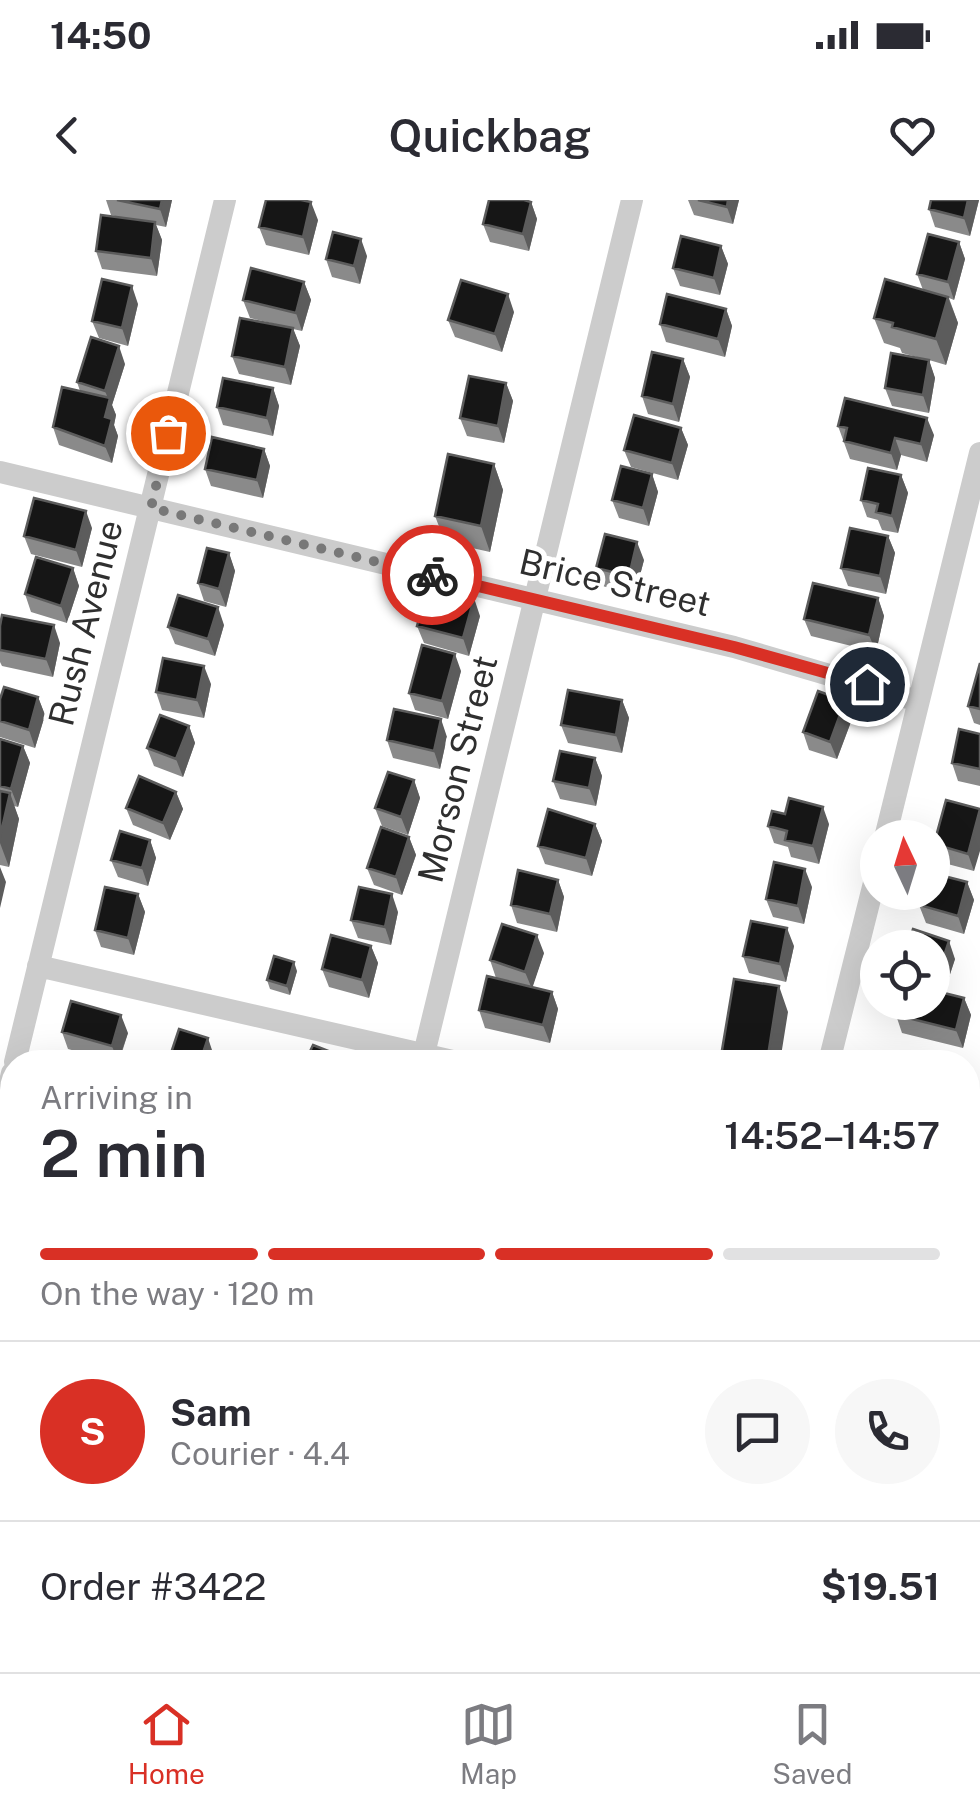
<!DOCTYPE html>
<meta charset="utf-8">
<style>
body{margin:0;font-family:"Public Sans",sans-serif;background:#f7f7f7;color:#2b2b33;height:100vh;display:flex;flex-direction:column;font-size:38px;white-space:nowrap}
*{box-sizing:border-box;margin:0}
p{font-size:32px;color:#7c7c81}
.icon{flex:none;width:55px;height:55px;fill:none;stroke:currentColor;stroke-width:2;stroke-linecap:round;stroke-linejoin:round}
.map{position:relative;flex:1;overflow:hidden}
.side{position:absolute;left:0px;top:850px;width:980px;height:622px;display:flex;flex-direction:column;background:#fff;border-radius:40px 40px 0 0;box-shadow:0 10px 40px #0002}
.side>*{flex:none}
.needle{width:65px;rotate:356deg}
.tools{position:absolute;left:860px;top:620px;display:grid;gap:20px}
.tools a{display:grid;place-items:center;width:90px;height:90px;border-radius:50%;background:#fff;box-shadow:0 10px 40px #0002;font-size:50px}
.pin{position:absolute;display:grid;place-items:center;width:85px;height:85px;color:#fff;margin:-42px;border:5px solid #fff;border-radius:50%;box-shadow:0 2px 10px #0007}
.courier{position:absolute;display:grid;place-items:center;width:100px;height:100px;margin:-50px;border:8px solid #d93025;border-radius:50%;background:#fff;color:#222;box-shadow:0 2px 12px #0007}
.overview em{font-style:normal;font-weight:600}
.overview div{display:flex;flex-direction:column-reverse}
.overview{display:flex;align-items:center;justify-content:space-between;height:170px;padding:0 40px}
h1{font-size:65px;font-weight:600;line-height:75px}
.bar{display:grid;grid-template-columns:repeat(4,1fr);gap:15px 10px;align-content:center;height:120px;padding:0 40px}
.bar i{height:12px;border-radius:8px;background:#e1e1e2}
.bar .current{background:#d93025}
.bar p{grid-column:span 4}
.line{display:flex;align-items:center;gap:25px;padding:0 40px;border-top:2px solid #e1e1e2}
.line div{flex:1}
.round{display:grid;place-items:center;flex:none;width:105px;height:105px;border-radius:52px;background:#f7f7f7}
.status{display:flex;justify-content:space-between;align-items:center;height:70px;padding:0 50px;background:#fff;direction:ltr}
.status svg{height:28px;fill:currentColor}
header{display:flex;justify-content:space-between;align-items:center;height:130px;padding:0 40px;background:#fff;font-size:45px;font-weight:600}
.tab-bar{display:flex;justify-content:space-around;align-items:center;height:140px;border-top:2px solid #e1e1e2;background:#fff;font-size:28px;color:#7c7c81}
.tab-bar a{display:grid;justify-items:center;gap:5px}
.tab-bar .current{color:#d93025}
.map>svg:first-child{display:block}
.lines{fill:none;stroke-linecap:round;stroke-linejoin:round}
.minor{stroke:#ccc;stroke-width:22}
.wall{fill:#8a8a8a}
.shaded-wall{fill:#5c5c5c}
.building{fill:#161616;stroke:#5c5c5c;stroke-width:2.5}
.done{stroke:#787878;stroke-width:10;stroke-dasharray:0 18}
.route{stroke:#d93025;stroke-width:12}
.labels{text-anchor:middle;stroke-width:10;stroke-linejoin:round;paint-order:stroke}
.street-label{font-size:35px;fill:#2f2f2f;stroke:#fff}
</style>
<div class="status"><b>14:50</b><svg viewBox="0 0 49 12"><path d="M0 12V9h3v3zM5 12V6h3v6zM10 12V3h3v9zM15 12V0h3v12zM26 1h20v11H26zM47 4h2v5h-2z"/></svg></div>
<header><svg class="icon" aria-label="back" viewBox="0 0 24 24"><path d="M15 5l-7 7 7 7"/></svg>Quickbag<svg class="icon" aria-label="heart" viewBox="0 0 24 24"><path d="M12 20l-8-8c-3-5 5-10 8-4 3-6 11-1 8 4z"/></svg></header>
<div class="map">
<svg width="980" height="1472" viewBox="0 0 980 1472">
<rect width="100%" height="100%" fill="#fff"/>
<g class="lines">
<!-- minor -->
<path class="minor" d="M0,272L734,447L918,501
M885,638L980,253
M38,766L457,862
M15,862L225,0
M422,862L632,0
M829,862L878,667
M0,925L12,873
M968,979L980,980
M968,1326H980
M380,1460L386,1472
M792,1460L798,1472"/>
</g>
<!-- wall -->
<path class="wall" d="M106,0H172L166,27L156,25L162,40L157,76L102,69L96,51L127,19L111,15Z
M688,0H739L733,24L694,15Z
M931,0H979L970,36L935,27L929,9Z
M531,2L537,19L529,51L490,42L483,24Z
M318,20L309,55L266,45L259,27Z
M959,42L965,59L954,100L949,98L958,123L946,165L929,160L935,178L929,213L892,206L885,188L924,159L902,153L900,148L884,143L874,118L923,90L917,74Z
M721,46L728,64L720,95L680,86L673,68Z
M367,56L360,84L332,77L326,59Z
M304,82L311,100L302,131L293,129L300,146L291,185L239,174L232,156L288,127L250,118L243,100Z
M138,104L128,146L99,138L92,121Z
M726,109L732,126L725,157L666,142L660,124Z
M514,112L502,152L455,137L448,120Z
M683,159L690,177L679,222L648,214L642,196Z
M125,164L112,205L116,215L114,225L118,236L112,263L59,245L53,227L80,191L77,182Z
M506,183L513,201L504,243L467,236L460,218Z
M273,188L279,206L273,236L223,225L217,207Z
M838,226L934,235L927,262L901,255L897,270L850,259Z
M681,228L688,245L678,280L631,267L624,250Z
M264,249L270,266L263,298L211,286L205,269Z
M494,264L503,290L490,352L445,342L435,316Z
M652,274L658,292L649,326L619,318L612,300Z
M901,275L908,293L898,333L882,330L878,320L867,317L861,300Z
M92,328L82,367L31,354L24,336Z
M888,336L895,353L886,394L848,386L841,368Z
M229,353L235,371L226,407L204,401L198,383Z
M644,360L635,394L602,386L596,368Z
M73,368L79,386L67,423L31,412L25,394Z
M878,398L884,416L876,452L811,436L804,419Z
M480,416L469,456L424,443L417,426Z
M224,425L215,456L175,444L168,427Z
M0,426L60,443L53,477L2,466L0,462Z
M980,463V525L974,523L968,506Z
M461,471L448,519L415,510L409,493Z
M211,484L204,518L162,510L156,492Z
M38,497L45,515L35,548L0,537V499Z
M622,500L629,518L622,553L568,543L561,525Z
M845,501L852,519L837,559L809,550L803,532Z
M189,526L195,543L183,577L154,566L147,548Z
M980,534V586L958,581L952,563Z
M447,537L440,569L393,558L387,540Z
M0,539L23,546L30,563L18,607L14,606L19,619L9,667L0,665Z
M595,558L602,576L596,606L560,599L553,581Z
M414,580L420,598L408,635L382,626L375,608Z
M176,592L183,609L170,640L133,625L126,608Z
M980,609L974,671L940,662L934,644Z
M595,624L602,641L592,676L545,664L538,646Z
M829,624L819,664L791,657L788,647L774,643L768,626Z
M409,637L416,655L402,695L374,685L367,668Z
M150,640L156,658L148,686L118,677L111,660Z
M558,680L564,697L557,732L517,723L511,705Z
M967,682L974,700L964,734L926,723L919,705Z
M812,687L804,724L773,717L766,699Z
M138,694L145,712L134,755L101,747L95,730Z
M398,712L391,745L358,738L351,720Z
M371,746L378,763L369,798L329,787L322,769Z
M794,746L786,782L749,773L743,756Z
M932,748L955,759L944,793L964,798L971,815L963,848L902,833L896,815L932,802Z
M544,753L532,787L552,792L558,809L550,843L485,828L479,810L496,778L490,760Z
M297,771L290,795L270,789L267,780Z
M62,832L128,833L119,862H115L68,849Z
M980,1029V1078H978L972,1061Z
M12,1101V1158L7,1157L1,1139Z
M0,1164L12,1166V1335H0Z
M980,1193V1254L968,1255V1194Z
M12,1360V1423L0,1402V1366Z
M980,1367V1416L968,1417V1368Z
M228,1460H292L295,1469L287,1472H234Z
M730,1460L731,1472H698Z"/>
<!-- shaded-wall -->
<path class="shaded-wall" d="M162,0H172L166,27L160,9Z
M728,0H739L733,24L727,7Z
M968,0H979L970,36L964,18Z
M311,2L318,20L309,55L303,37Z
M531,2L537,19L529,51L523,34Z
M155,22L162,40L157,76L151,58Z
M361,39L367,56L360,84L354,66Z
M959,42L965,59L954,100L948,82Z
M721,46L728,64L720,95L714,78Z
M304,82L311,100L302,131L296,113Z
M132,86L138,104L128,146L122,128Z
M508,94L514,112L502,152L495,134Z
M948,97L958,123L946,165L936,139Z
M726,109L732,126L725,157L718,139Z
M293,128L300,146L291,185L285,167Z
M119,146L125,164L112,205L116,215L114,225L118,236L112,263L105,246V217L109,201L105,191Z
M683,159L690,177L679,222L673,204Z
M929,160L935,178L929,213L923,195Z
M506,183L513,201L504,243L498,226Z
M273,188L279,206L273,236L267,218Z
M927,218L934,235L927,262L921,244Z
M681,228L688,245L678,280L672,263Z
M895,238L901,255L897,270L891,253Z
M264,249L270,266L263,298L257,280Z
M494,264L503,290L490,352L481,326Z
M652,274L658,292L649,326L643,308Z
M901,275L908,293L898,333L892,316Z
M86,311L92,328L82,367L76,350Z
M888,336L895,353L886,394L880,376Z
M637,342L644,360L635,394L629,376Z
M229,353L235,371L226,407L219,389Z
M73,368L79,386L67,423L61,406Z
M474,398L480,416L469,456L463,438Z
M878,398L884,416L876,452L869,435Z
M218,407L224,425L215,456L208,439Z
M54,425L60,443L53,477L46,459Z
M455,454L461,471L448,519L442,501Z
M204,466L211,484L204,518L197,500Z
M38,497L45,515L35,548L29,530Z
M622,500L629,518L622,553L616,535Z
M845,501L852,519L837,559L830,542Z
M441,519L447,537L440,569L434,551Z
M189,526L195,543L183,577L176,559Z
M23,546L30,563L18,607L11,589Z
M595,558L602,576L596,606L589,588Z
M414,580L420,598L408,635L401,617Z
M176,592L183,609L170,640L163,623Z
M10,593L19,619L9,667L0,643V637Z
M823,607L829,624L819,664L813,646Z
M980,610V651L974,671L968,654Z
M595,624L602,641L592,676L586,658Z
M409,637L416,655L402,695L396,677Z
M150,640L156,658L148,686L142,668Z
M0,667L6,682L0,708Z
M805,669L812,687L804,724L798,706Z
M558,680L564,697L557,732L550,714Z
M967,682L974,700L964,734L958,716Z
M138,694L145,712L134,755L128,738Z
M392,694L398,712L391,745L385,727Z
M787,728L794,746L786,782L780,764Z
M537,735L544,753L532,789L525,772Z
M949,741L955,759L941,801L935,783Z
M371,746L378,763L369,798L362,780Z
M294,762L297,771L290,795L287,786Z
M779,786L788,812L780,862H767Z
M552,792L558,809L550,843L543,825Z
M964,798L971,815L963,848L956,830Z
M121,815L128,833L118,862L112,846Z
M208,838L214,856L212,862H200Z
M726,1460H730L731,1472H728Z"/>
<!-- building -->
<path class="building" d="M117,0H162L160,9Z
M266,0H301L311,2L303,37L259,27Z
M489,0H524L531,2L523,34L483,24Z
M698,0H728L727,7Z
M931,0H968L964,18L929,9Z
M101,15L155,22L151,58L96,51Z
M333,32L361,39L354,66L326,59Z
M928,34L959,42L948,82L917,74Z
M681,36L721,46L714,78L673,68Z
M251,68L304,82L296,113L243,100Z
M102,79L132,86L122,128L92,121Z
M885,79L948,97L936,139L892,127L893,123L874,118Z
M461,80L508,94L495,134L448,120Z
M667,94L726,109L718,139L660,124Z
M240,118L293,128L285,167L232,156Z
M91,137L119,146L105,191L77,182Z
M652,152L683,159L673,204L642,196Z
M891,153L929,160L923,195L885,188Z
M469,176L506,183L498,226L460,218Z
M223,178L273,188L267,218L217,207Z
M62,187L110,198L105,217L112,219L105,246L53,227Z
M845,198L927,218L921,244L895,238L891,253L844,241L847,228L838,226Z
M634,215L681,228L672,263L624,250Z
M212,237L264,249L257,280L205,269Z
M448,254L494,264L481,326L435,316Z
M621,266L652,274L643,308L612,300Z
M868,268L901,275L892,316L876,312L878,304L861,300Z
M34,298L86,311L76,350L24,336Z
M850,328L888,336L880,376L841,368Z
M605,334L637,342L629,376L596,368Z
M207,348L229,353L219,389L198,383Z
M36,357L73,368L61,406L25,394Z
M813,383L878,398L869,435L804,419Z
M428,386L474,398L463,438L417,426Z
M178,395L218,407L208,439L168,427Z
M2,415L54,425L46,459L0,450V426Z
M422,445L455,454L442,501L409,493Z
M163,458L204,466L197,500L156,492Z
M980,463V509L968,506Z
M4,487L38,497L29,530L0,521V499Z
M568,490L622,500L616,535L561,525Z
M818,491L845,501L830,542L803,532Z
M394,509L441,519L434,551L387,540Z
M160,515L189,526L176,559L147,548Z
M959,529L980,534V569L952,563Z
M0,539L23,546L11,589L0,586Z
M560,551L595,558L589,588L553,581Z
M388,572L414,580L401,617L375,608Z
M139,576L176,592L163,623L126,608Z
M0,591L10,593L0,637Z
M789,598L823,607L813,646L785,640L787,631L768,626L772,611L785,614Z
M946,600L980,609L968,654L934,644Z
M548,609L595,624L586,658L538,646Z
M381,627L409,637L396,677L367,668Z
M120,631L150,640L142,668L111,660Z
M774,662L805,669L798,706L766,699Z
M518,670L558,680L550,714L511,705Z
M932,673L967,682L958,716L919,705L923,692H932Z
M105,687L138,694L128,738L95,730Z
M359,687L392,694L385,727L351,720Z
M751,721L787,728L780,764L743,756Z
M502,724L537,735L525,772L490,760Z
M913,729L949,741L935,783L932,782V748H907Z
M331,735L371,746L362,780L322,769Z
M274,756L294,762L287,786L267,780Z
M487,776L552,792L543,825L479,810Z
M734,779L779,786L767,862H720Z
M932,790L964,798L956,830L896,815L899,802H932Z
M71,801L121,815L112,846L62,832Z
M179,829L208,838L200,862H168Z
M313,845L356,862H305Z
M886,852L915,859L914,862H884Z
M980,1029V1060L972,1061L969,1030Z
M10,1101H12V1142L1,1139Z
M0,1164L12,1166V1200L0,1198Z
M980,1193V1236L968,1237V1194Z
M0,1212L12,1216V1259L0,1254Z
M12,1273V1309H0V1274Z
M12,1360V1395L2,1401L0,1397V1366Z
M980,1367V1398L968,1399V1368Z
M35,1460H99L103,1472H33L30,1462Z
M230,1460H267L239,1472H235Z
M320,1460H336L342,1472H294Z
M696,1460H726V1469L697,1471Z"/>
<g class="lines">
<!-- done -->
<path class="done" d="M168,233L151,308L432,375"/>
<!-- route -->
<path class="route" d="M432,375L734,447L867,484"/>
</g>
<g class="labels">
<!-- street labels -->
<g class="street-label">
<text transform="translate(615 383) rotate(13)" y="12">Brice Street</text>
<text transform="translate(86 423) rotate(-76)" y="12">Rush Avenue</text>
<text transform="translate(458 569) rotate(-76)" y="12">Morson Street</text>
</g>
</g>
</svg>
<div class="tools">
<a><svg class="needle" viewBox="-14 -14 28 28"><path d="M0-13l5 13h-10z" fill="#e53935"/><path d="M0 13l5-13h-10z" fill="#7c7c81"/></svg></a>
<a><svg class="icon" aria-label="locate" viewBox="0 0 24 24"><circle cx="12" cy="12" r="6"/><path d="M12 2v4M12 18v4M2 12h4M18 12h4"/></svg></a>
</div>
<div class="pin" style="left:168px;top:233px;background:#ea580c"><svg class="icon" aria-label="bag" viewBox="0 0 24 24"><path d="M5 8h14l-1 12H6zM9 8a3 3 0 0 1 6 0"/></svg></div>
<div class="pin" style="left:867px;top:484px;background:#1f2937"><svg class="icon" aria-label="home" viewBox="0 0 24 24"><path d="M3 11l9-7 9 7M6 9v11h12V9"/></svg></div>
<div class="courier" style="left:432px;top:375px"><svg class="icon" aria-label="bike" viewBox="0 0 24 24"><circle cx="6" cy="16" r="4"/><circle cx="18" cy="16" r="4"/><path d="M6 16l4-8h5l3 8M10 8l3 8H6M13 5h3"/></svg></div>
<section class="side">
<div class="overview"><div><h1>2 min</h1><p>Arriving in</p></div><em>14:52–14:57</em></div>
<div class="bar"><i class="current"></i><i class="current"></i><i class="current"></i><i></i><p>On the way · 120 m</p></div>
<div class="line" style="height:180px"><b class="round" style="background:#d93025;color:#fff">S</b><div><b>Sam</b><p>Courier · 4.4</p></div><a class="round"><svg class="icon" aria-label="chat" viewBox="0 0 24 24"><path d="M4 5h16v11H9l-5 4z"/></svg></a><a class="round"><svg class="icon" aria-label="phone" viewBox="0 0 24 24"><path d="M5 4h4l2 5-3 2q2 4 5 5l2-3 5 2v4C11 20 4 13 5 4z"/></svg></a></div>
<div class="line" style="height:130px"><div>Order #3422</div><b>$19.51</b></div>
</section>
</div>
<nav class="tab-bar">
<a class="current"><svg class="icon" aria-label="home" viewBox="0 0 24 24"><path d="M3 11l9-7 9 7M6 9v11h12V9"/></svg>Home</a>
<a><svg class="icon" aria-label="map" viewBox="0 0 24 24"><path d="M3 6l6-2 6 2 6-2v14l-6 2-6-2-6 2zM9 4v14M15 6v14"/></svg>Map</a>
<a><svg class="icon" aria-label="saved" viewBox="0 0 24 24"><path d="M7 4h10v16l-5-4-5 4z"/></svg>Saved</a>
</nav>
